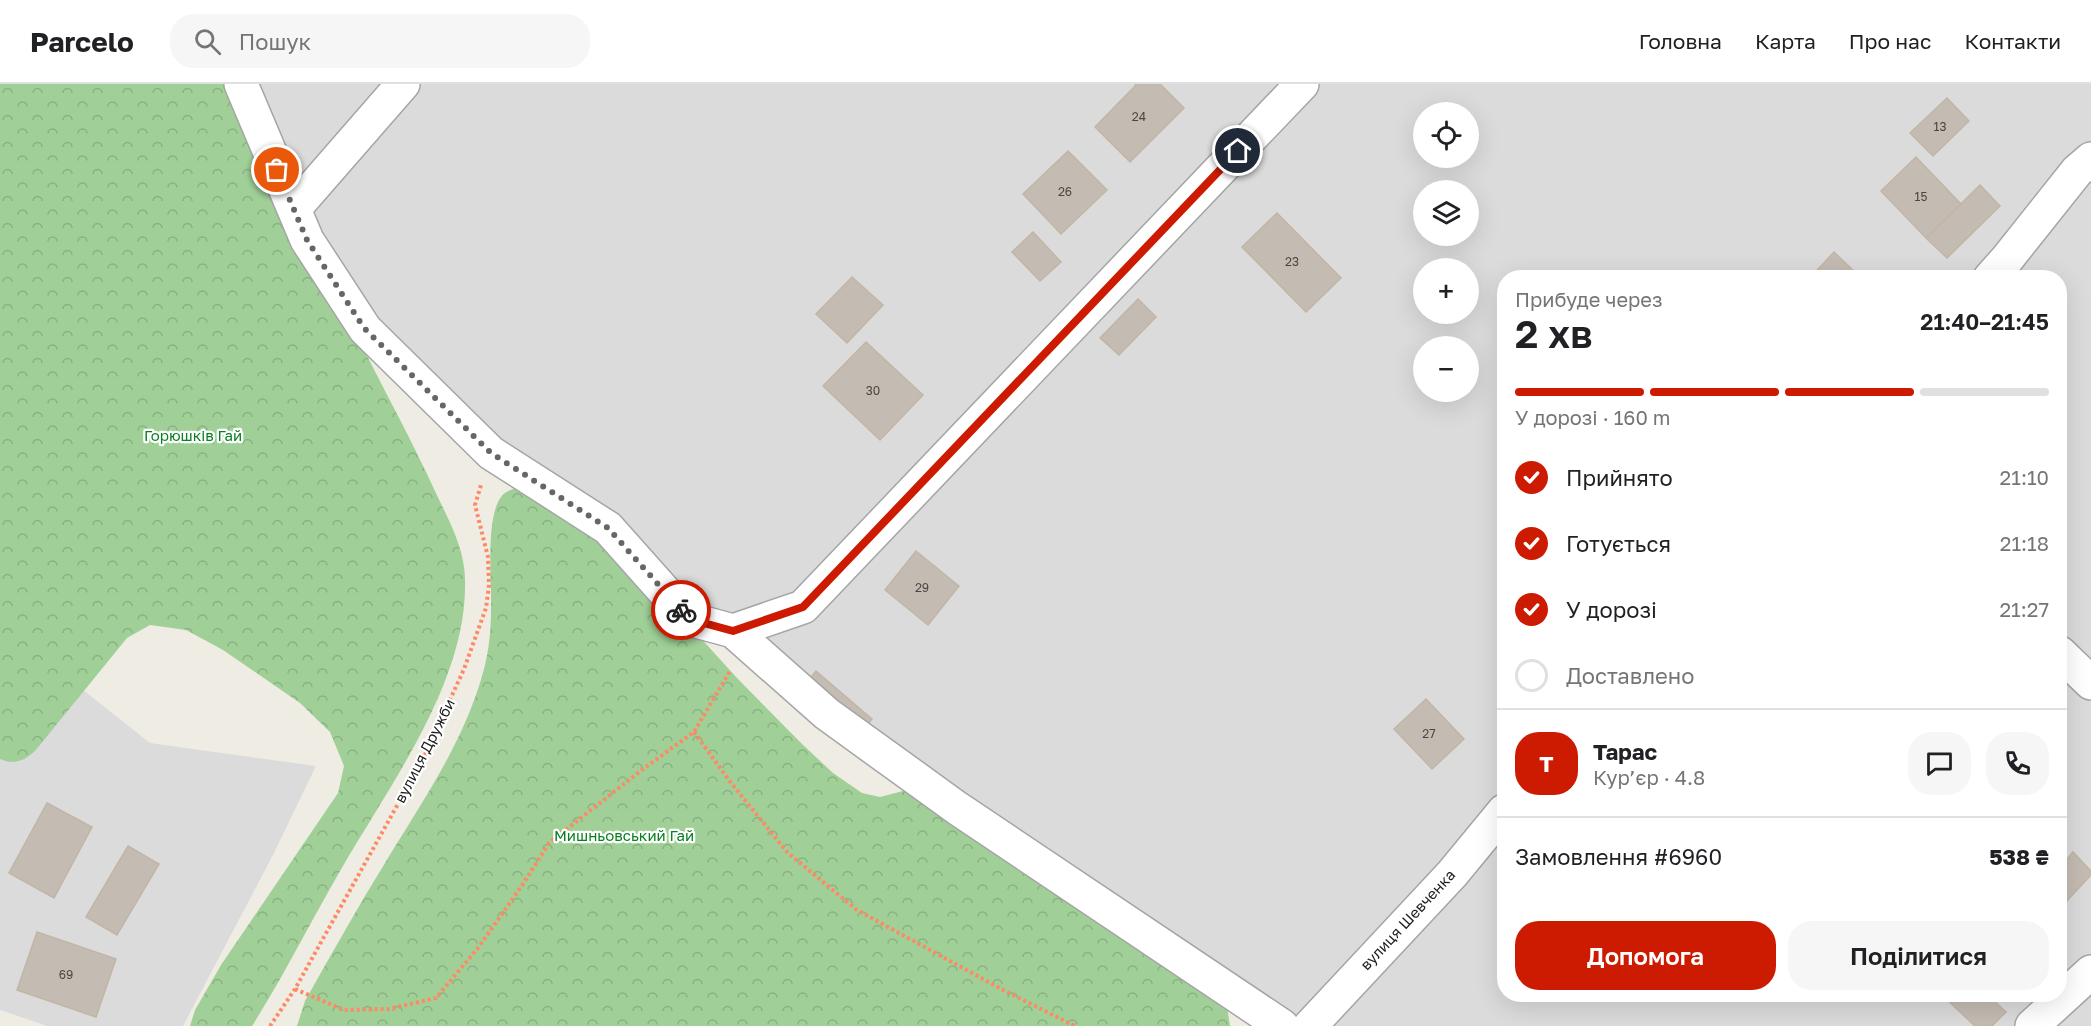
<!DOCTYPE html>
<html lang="uk">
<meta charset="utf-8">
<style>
body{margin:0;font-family:"Golos Text",sans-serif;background:#f6f6f6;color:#202124;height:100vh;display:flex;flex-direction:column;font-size:22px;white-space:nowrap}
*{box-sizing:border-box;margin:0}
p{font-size:20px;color:#757577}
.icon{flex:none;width:33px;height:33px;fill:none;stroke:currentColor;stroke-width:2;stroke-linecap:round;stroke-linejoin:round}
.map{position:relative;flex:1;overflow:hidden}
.drawer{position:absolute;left:1497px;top:186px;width:570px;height:732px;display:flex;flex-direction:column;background:#fff;border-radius:24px;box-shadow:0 6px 24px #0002}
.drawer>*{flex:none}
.buttons{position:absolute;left:1413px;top:18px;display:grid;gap:12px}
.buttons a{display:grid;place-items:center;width:66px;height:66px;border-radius:50%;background:#fff;box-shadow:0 6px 24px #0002;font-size:30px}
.pin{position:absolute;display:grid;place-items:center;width:51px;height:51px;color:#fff;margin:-26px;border:3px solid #fff;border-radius:50%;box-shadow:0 2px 6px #0007}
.courier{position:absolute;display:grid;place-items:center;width:60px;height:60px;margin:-30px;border:4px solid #cc1b00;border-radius:50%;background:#fff;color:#222;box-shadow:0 2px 8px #0007}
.summary em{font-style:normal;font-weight:600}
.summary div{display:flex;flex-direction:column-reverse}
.summary{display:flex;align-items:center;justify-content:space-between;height:102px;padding:0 18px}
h1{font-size:39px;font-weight:600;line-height:45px}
.bar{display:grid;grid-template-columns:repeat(4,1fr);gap:9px 6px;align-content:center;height:72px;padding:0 18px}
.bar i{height:8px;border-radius:4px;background:#e0e0e0}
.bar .selected{background:#cc1b00}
.bar p{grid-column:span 4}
.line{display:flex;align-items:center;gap:15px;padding:0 18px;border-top:2px solid #e0e0e0}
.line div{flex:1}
.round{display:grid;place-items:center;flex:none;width:63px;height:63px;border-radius:24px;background:#f6f6f6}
ol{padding:0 18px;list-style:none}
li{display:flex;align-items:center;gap:18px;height:66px}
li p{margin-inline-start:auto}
li .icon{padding:6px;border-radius:50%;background:#cc1b00;color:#fff;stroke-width:4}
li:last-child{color:#757577}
li i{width:33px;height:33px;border:3px solid #e0e0e0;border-radius:50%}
.cta{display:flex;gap:12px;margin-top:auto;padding:12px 18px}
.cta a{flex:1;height:69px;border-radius:24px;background:#cc1b00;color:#fff;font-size:24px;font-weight:600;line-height:69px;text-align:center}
.cta a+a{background:#f6f6f6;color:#202124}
header{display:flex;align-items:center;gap:36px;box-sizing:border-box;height:84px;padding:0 30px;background:#fff;border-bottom:2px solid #e0e0e0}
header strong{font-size:28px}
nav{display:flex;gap:33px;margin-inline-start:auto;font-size:21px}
.search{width:420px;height:54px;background:#f6f6f6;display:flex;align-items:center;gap:15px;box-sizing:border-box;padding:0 21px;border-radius:24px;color:#757577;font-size:22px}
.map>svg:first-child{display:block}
.residential{fill:#dcdbdb;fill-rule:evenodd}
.forest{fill:url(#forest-crowns)}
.building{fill:#c4bcb3;stroke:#c1b5a5;stroke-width:1.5}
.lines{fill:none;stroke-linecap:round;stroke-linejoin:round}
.minor-casing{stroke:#a5a5a5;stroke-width:36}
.path{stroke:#ff8965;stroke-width:4;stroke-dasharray:3 3;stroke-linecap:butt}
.minor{stroke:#fff;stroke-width:33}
.done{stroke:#676663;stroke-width:6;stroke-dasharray:0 10.8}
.route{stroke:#cc1b00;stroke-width:8}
.labels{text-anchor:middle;stroke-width:4.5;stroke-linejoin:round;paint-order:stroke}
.number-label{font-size:12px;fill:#484643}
.park-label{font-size:15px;fill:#088022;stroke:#fff}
.street-label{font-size:15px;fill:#1e1e1e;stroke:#fff}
</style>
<header>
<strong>Parcelo</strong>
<div class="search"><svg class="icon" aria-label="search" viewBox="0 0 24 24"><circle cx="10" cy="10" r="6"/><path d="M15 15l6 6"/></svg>Пошук</div>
<nav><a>Головна</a><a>Карта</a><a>Про нас</a><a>Контакти</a></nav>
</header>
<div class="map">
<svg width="2091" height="942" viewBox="0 0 2091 942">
<defs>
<pattern id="forest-crowns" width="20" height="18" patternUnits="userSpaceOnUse" patternTransform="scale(1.5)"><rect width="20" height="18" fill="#a0d097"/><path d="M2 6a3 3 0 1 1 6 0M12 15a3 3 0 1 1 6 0" fill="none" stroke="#89b282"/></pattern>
</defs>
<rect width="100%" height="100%" fill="#efede3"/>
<!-- residential -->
<path class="residential" d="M241,0H2091V942H1283L689,535L365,245ZM1424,28H1468V74H1424ZM1424,106H1468V152H1424ZM1424,184H1468V230H1424ZM1504,194H2060V910H1504ZM1424,262H1468V308H1424Z
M0,352L19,555L150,659L316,682L273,771L183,942H47L0,926Z"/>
<!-- forest -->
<path class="forest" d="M0,0H239C275,78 310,157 348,233C376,292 408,348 435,407C448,435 465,464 465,496C468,596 391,699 343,782C312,835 285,890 252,942H190L195,926L221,881L338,709L344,682L330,648L300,619L223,566L186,546L150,541L127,554L35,667C24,677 14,681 0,675Z
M516,404L543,405L677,528L737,594L802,660L833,689L862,709L880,713L903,707L917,706L1225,910L1230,942H297L305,917C331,871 357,824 385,779C423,716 465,657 484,585C489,566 491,546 491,526C492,498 485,435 501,413C504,408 510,406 516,404Z"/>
<!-- building -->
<path class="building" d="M1135,0H1160L1184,24L1130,78L1095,43L1136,1Z
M1947,14L1969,37L1933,72L1910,49Z
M1068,67L1107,106L1061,150L1023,110Z
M1916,73L1961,120L1926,154L1881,107Z
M1980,101L2000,122L1947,174L1926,154Z
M1277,129L1341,194L1306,228L1242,163Z
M1033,148L1061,178L1040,197L1012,168Z
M1834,168L1861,194H1810Z
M852,193L883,221L847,259L816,230Z
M1138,215L1156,233L1119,271L1100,254Z
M866,258L923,311L880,356L823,302Z
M916,467L959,502L928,541L885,506Z
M816,587L872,635L861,648L805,601Z
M1426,615L1464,655L1432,685L1394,645Z
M47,719L92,743L54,814L9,789Z
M128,762L159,780L117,851L86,833Z
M2073,768L2091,787V791L2063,821L2060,817V784Z
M37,848L116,875L96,933L17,906Z
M1941,910H1987L2006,928L1992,942H1975Z"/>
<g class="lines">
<!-- minor casing -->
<g class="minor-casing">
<path id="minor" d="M241,0L307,156L365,245L491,369L608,444L689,535L733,547L803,523L1302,0
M294,125L403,0
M1990,194L2007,175L2077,87L2091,75
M733,547L827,630L957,724L1282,942
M2060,569L2091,599
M1310,942L1452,790L1504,727
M2032,942L2091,888"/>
</g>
<!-- path -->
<path class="path" d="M694,648L731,699L788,769L857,826L1005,907L1075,942
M295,905L344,926L389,925L436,914L478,864L521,803L549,759L643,685L694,648L730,587
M270,942L295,905L423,675L464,585L486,524L489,501L488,473L475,421L481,401"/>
<!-- minor -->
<use href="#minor" class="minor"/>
</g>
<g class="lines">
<!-- done -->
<path class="done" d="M277,86L307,156L364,244L491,369L608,444L681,526"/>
<!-- route -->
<path class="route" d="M681,526L689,535L733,547L803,523L1238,67"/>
</g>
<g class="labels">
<!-- number labels -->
<g class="number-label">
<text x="1139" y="37">24</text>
<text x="1940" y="47">13</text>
<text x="1065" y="112">26</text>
<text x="1921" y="117">15</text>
<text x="1292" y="182">23</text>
<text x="873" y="311">30</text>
<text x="922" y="508">29</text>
<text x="1429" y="654">27</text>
<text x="66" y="895">69</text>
</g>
<!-- park labels -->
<g class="park-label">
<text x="193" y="357">Горюшків Гай</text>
<text x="624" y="757">Мишньовський Гай</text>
</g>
<!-- street labels -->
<g class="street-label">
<text transform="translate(425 667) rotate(-63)" y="5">вулиця Дружби</text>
<text transform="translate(1408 836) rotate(-47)" y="5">вулиця Шевченка</text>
</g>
</g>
</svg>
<div class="buttons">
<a><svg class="icon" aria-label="locate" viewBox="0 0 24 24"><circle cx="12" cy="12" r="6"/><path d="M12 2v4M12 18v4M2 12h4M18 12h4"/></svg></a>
<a><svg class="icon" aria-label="layers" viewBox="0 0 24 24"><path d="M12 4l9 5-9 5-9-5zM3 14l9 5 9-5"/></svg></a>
<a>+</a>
<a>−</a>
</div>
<div class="pin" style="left:277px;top:86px;background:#ea580c"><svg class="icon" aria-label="bag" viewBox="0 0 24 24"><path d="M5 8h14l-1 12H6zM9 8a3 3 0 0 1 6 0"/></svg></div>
<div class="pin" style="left:1238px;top:67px;background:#1f2937"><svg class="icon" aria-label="home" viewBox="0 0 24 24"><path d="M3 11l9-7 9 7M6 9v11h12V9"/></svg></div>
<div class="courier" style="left:681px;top:526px"><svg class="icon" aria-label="bike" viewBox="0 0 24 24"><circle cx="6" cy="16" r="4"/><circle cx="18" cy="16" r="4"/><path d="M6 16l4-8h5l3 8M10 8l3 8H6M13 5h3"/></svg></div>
<section class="drawer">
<div class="summary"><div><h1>2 хв</h1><p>Прибуде через</p></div><em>21:40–21:45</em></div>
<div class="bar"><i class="selected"></i><i class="selected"></i><i class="selected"></i><i></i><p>У дорозі · 160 m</p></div>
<ol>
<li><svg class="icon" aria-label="check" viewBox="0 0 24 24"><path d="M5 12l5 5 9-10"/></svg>Прийнято<p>21:10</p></li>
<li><svg class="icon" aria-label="check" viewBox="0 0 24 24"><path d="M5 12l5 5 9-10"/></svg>Готується<p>21:18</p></li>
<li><svg class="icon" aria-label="check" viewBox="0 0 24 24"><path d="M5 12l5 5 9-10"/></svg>У дорозі<p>21:27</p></li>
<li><i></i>Доставлено</li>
</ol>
<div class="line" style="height:108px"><b class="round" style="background:#cc1b00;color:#fff">Т</b><div><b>Тарас</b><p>Кур’єр · 4.8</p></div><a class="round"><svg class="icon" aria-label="chat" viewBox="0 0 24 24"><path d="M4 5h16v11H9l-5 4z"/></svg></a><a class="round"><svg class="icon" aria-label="phone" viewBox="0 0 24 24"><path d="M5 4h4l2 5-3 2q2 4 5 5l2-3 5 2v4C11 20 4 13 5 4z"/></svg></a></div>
<div class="line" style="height:78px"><div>Замовлення #6960</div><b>538 ₴</b></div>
<div class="cta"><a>Допомога</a><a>Поділитися</a></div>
</section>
</div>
